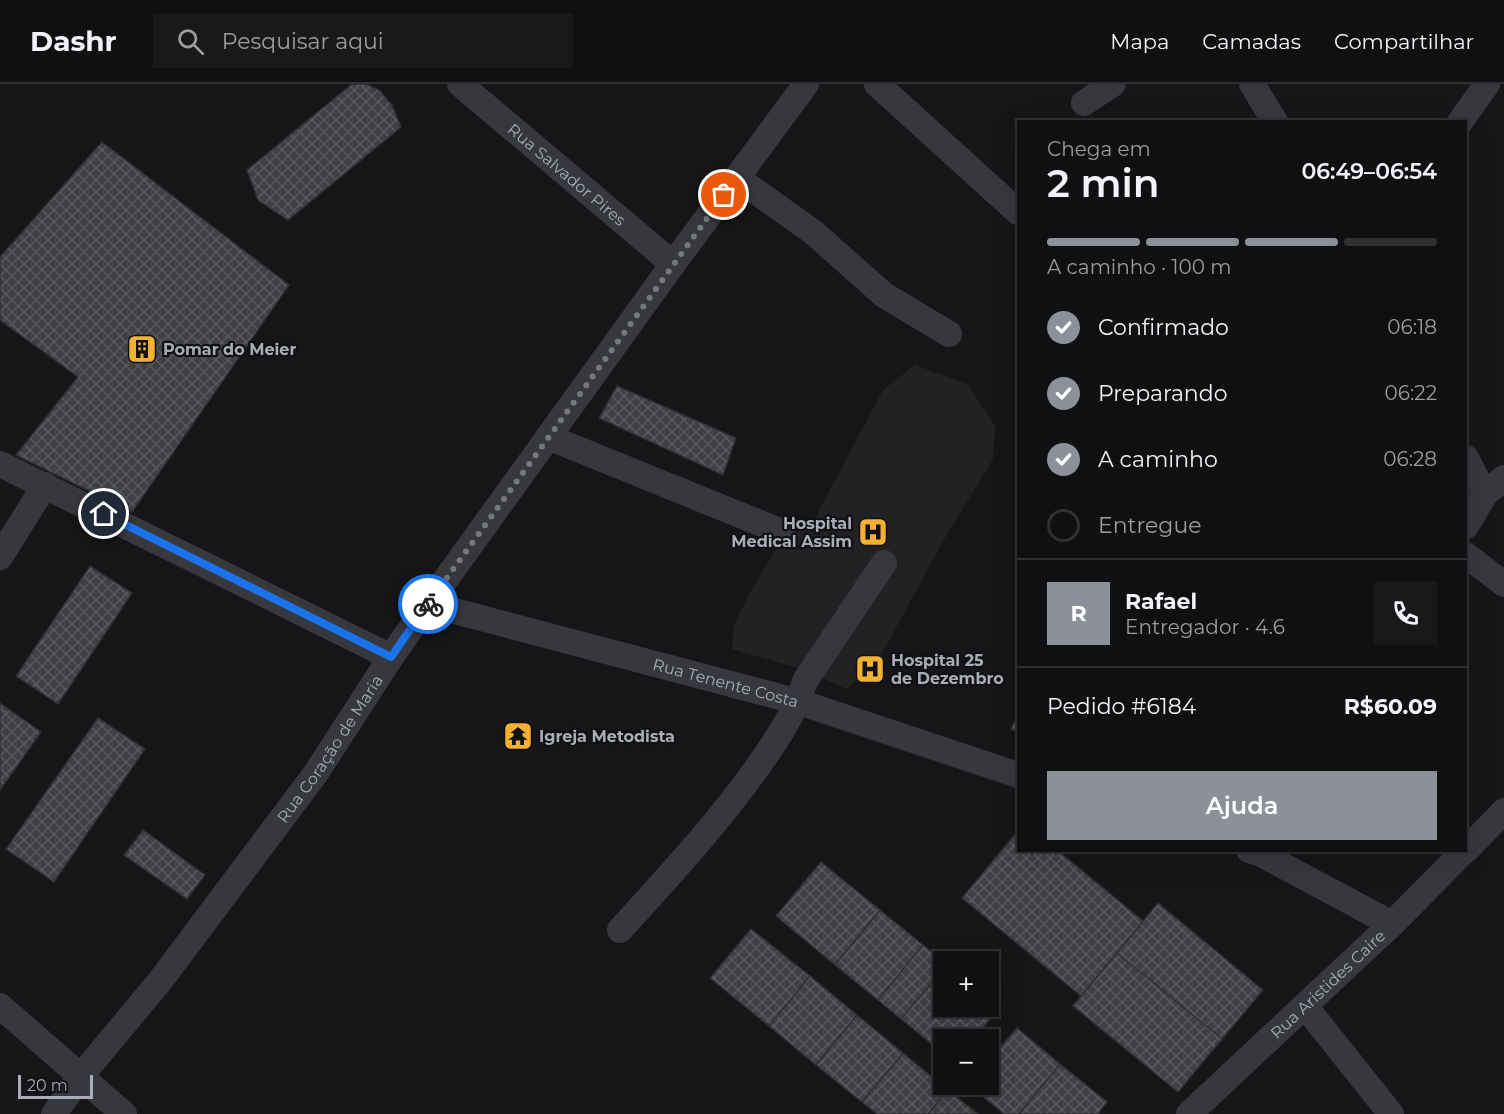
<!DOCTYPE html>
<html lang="pt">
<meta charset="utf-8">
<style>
body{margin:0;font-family:Montserrat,sans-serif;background:#19191b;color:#f1f3f6;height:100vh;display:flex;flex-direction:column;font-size:22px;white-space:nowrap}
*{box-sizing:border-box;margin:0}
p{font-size:20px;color:#9c9d9f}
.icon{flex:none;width:33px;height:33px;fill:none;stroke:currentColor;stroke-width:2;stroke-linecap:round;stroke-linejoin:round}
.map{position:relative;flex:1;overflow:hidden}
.panel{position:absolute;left:1017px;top:36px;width:450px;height:732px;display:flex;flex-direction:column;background:#101012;border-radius:0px;box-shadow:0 6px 24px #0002,0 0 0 2px #303032}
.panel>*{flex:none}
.fabs{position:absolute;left:933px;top:867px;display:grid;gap:12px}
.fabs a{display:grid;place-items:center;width:66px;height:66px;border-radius:0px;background:#101012;box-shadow:0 6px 24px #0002,0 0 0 2px #303032;font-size:30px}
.scale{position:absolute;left:18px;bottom:15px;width:75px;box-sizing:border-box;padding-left:6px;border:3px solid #a8adb8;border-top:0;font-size:16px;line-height:21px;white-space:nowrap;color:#a8adb8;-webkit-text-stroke:4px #111113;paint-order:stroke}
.pin{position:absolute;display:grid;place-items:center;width:51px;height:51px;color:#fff;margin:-26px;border:3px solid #fff;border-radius:50%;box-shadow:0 2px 6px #0007}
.courier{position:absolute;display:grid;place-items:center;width:60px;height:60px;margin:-30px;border:4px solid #1a73e8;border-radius:50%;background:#fff;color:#222;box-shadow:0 2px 8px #0007}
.overview em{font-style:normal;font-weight:600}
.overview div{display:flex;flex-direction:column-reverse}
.overview{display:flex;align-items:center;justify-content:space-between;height:102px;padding:0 30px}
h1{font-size:39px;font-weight:600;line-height:45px}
.bar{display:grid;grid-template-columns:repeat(4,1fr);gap:9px 6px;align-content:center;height:72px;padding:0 30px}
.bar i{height:8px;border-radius:4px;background:#303032}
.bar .on{background:#8c9099}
.bar p{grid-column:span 4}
.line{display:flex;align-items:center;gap:15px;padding:0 30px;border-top:2px solid #303032}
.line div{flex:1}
.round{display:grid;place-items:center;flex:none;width:63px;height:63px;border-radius:0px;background:#19191b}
ol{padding:0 30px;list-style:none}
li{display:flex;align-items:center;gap:18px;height:66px}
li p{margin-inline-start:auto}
li .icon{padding:6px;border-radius:50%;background:#8c9099;color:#fff;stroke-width:4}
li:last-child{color:#9c9d9f}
li i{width:33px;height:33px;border:3px solid #303032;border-radius:50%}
.action{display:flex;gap:12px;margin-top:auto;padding:12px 30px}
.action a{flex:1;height:69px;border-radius:0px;background:#8c9099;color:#fff;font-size:24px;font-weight:600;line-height:69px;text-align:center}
header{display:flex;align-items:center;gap:36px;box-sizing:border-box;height:84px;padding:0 30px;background:#101012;border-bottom:2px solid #303032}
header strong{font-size:28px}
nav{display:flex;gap:33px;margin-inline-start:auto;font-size:21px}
.search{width:420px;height:54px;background:#19191b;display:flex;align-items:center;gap:15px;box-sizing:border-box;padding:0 21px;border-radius:0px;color:#9c9d9f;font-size:22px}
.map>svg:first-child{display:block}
.built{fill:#222225}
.building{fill:url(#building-cross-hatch);stroke:#303034;stroke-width:1.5}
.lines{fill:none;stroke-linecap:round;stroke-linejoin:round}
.minor{stroke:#37383d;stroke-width:26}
.done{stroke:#757880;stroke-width:6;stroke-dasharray:0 10.8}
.route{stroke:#1a73e8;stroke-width:8}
.labels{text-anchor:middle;stroke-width:4.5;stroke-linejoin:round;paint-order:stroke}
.street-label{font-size:16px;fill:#a8adb8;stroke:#111113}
.poi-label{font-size:16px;font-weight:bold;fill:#a8adb8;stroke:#111113;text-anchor:start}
</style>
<header>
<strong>Dashr</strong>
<div class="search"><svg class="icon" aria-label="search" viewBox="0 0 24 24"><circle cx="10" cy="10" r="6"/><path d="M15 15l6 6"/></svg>Pesquisar aqui</div>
<nav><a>Mapa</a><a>Camadas</a><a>Compartilhar</a></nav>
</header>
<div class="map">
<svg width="1504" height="1030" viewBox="0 0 1504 1030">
<defs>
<pattern id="building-cross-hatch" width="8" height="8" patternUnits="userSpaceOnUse" patternTransform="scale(1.5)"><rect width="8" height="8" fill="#404145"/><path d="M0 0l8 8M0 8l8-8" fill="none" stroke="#595a5e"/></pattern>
</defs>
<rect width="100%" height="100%" fill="#161618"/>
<!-- built -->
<path class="built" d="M915,281L967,300L995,342L993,375L942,459L878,577L847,605L800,585L732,565L734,541L748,512L781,457L813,438L883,306Z"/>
<!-- building -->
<path class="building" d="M352,0H366L379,6L392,21L401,43L288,136L258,116L247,86Z
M102,58L289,201L132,428L16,371L78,293L0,236V173Z
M617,302L736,354L723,391L599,334Z
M90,482L132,509L58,620L16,592Z
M0,619L41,648L0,706Z
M1018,631V648L1011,645Z
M98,634L145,665L54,798L6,765Z
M143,746L205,791L187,815L124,771Z
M1018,747V766H1057L1143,837L1081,912L962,814Z
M821,778L880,826L835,881L776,832Z
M1158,819L1263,906L1222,955L1117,869Z
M880,826L923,861L878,916L835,881Z
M751,845L810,892L769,942L710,894Z
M923,861L944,878V884L901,935L878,916Z
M1117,869L1222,955L1178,1008L1073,922Z
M944,884V922H988V915L999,924L973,956H944V970L901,935Z
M810,892L857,931L816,981L769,942Z
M857,931L903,969L862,1018L816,981Z
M1017,944L1060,980L1019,1030H1004L969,1001L988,1000V977Z
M903,969L948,1006L928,1030H877L862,1018Z
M1060,980L1107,1018L1098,1030H1019Z
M948,1006L978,1030H928Z"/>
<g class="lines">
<!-- minor -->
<g class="minor">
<path id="s1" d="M460,0L673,180"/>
<path d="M877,0L1018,128"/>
<path d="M1252,0L1275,38"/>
<path d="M1084,19L1113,0"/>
<path d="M1460,38L1487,0"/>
<path d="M737,94L813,148L884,211L949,250"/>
<path d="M548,353L782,448"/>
<path d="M1466,374L1485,410"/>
<path d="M0,380L391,573"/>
<path d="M1466,442L1485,410L1504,394"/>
<path d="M1466,471L1504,500"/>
<path d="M0,473L45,401"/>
<path id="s2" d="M428,520L799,618L1018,691"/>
<path d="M1249,766L1261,770L1392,840"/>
<path d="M1466,766L1504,727"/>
<path d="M620,846C666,795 713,745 754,688C774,660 795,630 805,597L884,479"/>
<path d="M0,922L124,1030"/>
<path d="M1305,922L1391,1030"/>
<path id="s3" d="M54,1030L81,992L160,897L316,689L391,573L428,520L673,180L806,0"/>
<path id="s4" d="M1189,1030L1392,840L1465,766"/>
</g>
</g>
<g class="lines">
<!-- done -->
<path class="done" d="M428,520L724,111"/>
<!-- route -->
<path class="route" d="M104,430L391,573L428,520"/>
</g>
<!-- icons -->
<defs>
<g id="building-square" transform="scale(1.5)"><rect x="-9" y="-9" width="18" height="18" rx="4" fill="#f2b134" stroke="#111113"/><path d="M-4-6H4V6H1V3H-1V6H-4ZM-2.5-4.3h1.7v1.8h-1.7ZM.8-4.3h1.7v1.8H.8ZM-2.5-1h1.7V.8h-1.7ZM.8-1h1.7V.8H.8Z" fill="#111"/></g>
<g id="hospital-square" transform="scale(1.5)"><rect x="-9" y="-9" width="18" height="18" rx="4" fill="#f2b134" stroke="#111113"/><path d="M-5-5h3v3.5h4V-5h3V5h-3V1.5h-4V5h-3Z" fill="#111"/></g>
<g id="temple-square" transform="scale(1.5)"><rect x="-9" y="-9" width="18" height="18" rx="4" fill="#f2b134" stroke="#111113"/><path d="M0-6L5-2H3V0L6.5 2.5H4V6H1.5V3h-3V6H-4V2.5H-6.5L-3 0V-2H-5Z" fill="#111"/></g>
</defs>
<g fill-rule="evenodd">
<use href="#building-square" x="142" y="265"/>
<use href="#hospital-square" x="873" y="448"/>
<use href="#hospital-square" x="870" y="585"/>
<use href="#temple-square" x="518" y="652"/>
</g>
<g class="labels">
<!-- street labels -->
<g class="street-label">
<text dy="6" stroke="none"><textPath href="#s1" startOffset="140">Rua Salvador Pires</textPath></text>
<text dy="6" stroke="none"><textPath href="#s2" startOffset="308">Rua Tenente Costa</textPath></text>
<text dy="6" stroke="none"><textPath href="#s3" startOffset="458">Rua Coração de Maria</textPath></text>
<text dy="6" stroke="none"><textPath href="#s4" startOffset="190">Rua Aristides Caire</textPath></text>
</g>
<!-- poi labels -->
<g class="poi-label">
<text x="163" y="271">Pomar do Meier</text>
<text x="852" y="445" text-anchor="end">Hospital<tspan x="852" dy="18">Medical Assim</tspan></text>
<text x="891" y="582">Hospital 25<tspan x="891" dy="18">de Dezembro</tspan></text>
<text x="539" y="658">Igreja Metodista</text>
</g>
</g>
</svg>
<div class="fabs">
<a>+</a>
<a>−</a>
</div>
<div class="scale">20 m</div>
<div class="pin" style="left:724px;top:111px;background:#ea580c"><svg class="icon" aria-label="bag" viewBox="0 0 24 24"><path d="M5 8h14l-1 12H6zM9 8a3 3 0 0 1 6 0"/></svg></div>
<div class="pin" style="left:104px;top:430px;background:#1f2937"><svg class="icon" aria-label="home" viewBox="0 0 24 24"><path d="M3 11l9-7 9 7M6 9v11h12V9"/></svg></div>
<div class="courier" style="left:428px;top:520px"><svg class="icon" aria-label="bike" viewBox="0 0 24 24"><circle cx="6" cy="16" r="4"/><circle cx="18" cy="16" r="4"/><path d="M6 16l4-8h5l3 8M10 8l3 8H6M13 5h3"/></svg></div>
<section class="panel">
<div class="overview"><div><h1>2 min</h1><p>Chega em</p></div><em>06:49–06:54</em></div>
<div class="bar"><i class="on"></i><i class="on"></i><i class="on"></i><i></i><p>A caminho · 100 m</p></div>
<ol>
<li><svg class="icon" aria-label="check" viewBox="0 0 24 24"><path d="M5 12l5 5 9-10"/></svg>Confirmado<p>06:18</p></li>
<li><svg class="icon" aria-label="check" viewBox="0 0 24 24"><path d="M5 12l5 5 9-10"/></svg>Preparando<p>06:22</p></li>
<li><svg class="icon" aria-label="check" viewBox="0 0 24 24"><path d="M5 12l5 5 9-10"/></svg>A caminho<p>06:28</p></li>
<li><i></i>Entregue</li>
</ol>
<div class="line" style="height:108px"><b class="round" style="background:#8c9099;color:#fff">R</b><div><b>Rafael</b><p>Entregador · 4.6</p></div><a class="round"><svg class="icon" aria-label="phone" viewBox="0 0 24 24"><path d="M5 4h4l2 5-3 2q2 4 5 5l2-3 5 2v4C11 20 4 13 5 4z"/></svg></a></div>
<div class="line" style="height:78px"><div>Pedido #6184</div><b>R$60.09</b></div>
<div class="action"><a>Ajuda</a></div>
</section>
</div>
